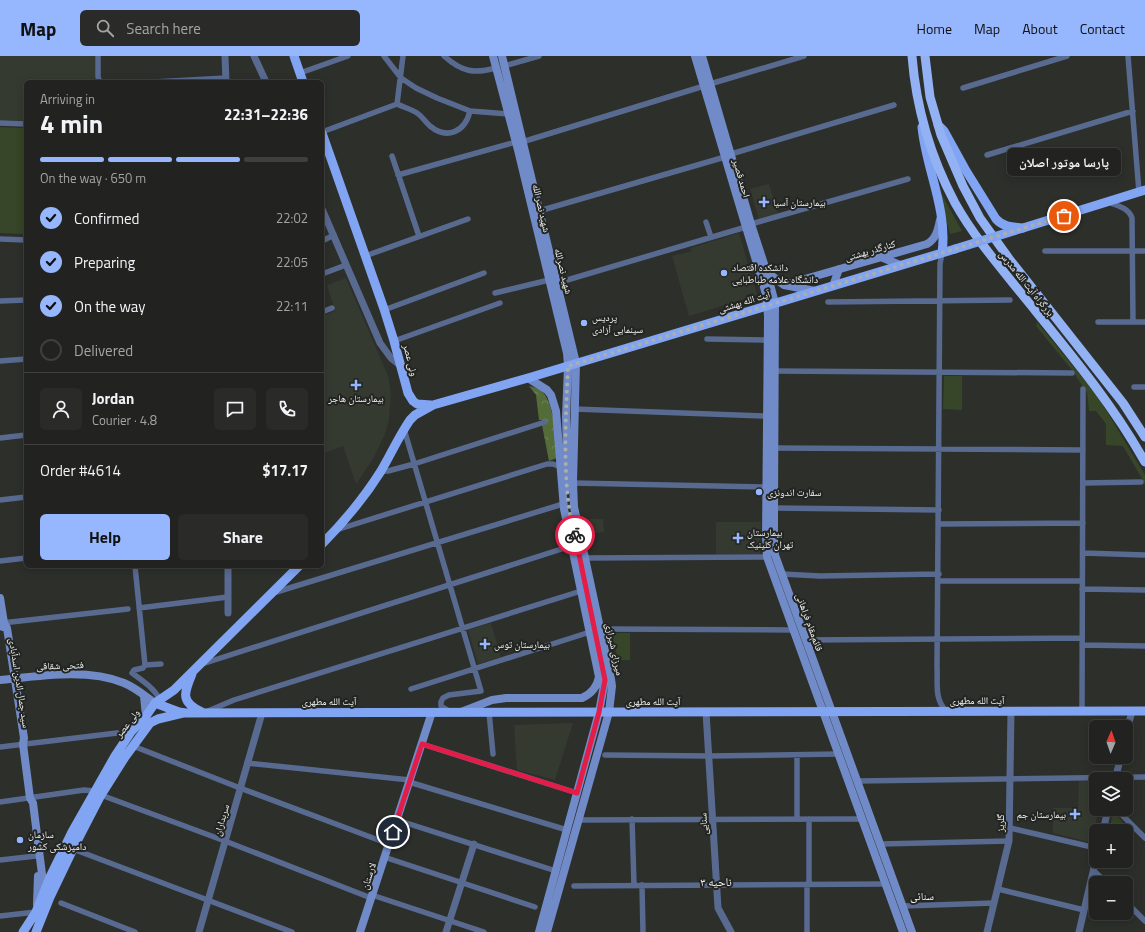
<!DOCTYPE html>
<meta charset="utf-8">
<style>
body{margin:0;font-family:"Titillium Web","Noto Naskh Arabic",sans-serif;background:#2a2b29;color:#f1f3f6;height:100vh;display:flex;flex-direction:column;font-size:15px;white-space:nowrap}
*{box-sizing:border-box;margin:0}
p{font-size:13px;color:#a2a4a5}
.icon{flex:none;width:22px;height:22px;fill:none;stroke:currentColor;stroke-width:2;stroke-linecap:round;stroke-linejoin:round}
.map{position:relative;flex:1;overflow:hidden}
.details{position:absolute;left:24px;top:24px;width:300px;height:488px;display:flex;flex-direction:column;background:#222320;border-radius:6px;box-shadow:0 2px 10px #0003,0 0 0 1px #3f403e}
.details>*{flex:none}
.needle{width:26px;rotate:2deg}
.buttons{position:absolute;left:1089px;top:664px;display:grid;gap:8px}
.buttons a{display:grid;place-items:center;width:44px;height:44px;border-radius:6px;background:#222320;box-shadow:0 2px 10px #0003,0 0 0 1px #3f403e;font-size:20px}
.pin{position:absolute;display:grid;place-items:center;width:34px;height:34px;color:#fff;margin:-17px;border:2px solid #fff;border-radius:50%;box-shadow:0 1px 4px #0007}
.courier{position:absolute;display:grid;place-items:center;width:40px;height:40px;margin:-20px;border:3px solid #e11d48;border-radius:50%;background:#fff;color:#222;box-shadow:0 1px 5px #0007}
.bubble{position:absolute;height:28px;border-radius:6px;background:#222320;box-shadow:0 2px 10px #0003,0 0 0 1px #3f403e;font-size:13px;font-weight:700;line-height:28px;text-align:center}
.head em{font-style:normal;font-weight:700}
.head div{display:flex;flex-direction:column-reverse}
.head{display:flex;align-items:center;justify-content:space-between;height:68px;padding:0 16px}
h1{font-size:26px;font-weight:700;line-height:30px}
.bar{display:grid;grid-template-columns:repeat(4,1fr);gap:6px 4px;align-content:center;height:48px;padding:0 16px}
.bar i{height:5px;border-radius:3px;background:#3f403e}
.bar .active{background:#96b6fd}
.bar p{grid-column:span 4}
.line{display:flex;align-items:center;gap:10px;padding:0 16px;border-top:1px solid #3f403e}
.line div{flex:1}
.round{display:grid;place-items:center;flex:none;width:42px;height:42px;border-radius:6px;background:#2a2b29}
ol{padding:0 16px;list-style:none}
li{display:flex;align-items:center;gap:12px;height:44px}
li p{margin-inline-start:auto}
li .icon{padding:4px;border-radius:50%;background:#96b6fd;color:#111;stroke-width:4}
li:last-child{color:#a2a4a5}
li i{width:22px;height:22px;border:2px solid #3f403e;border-radius:50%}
.cta{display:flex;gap:8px;margin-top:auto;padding:8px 16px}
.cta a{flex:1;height:46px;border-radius:6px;background:#96b6fd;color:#111;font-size:16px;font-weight:700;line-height:46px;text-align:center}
.cta a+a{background:#2a2b29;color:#f1f3f6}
header{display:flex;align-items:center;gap:24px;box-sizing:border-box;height:56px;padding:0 20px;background:#96b6fd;color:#111}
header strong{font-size:19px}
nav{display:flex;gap:22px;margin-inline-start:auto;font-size:14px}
.search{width:280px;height:36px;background:#2a2b29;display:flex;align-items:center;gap:10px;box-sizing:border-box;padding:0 14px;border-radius:6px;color:#a2a4a5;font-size:15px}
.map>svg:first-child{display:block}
.built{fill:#353a31}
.forest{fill:url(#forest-crowns)}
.green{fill:#374528}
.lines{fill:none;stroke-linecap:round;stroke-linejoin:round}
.minor{stroke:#596a91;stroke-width:5.5}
.tertiary{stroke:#596a91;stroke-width:7}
.secondary{stroke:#708bc8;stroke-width:8}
.primary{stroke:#81a5f3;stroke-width:9}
.trunk{stroke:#92b2f4;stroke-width:9}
.primary-bridge{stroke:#81a5f3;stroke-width:9}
.done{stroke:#adaeab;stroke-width:4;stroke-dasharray:0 7.2}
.route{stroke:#e11d48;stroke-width:5}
.poi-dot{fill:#96b6fd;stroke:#232522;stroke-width:1.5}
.labels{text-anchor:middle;stroke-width:4;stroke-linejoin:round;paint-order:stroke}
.street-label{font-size:10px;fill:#f2f3f0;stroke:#232522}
.poi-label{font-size:10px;fill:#f2f3f0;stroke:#232522;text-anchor:start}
.neighbourhood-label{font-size:11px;fill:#f2f3f0;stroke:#232522}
.quarter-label{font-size:12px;fill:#f2f3f0;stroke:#232522}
</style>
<header>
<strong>Map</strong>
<div class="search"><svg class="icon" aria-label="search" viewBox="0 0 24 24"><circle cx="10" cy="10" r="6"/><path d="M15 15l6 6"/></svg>Search here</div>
<nav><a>Home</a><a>Map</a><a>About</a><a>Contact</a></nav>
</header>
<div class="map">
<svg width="1145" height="876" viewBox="0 0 1145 876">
<defs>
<pattern id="forest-crowns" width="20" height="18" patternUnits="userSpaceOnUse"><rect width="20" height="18" fill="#546c38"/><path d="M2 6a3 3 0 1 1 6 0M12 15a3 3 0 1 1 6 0" fill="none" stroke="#6d8155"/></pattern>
</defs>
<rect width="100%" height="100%" fill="#2d2f2b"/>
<!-- built -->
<path class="built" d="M0,0H95V26H26V65L0,64Z
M769,128L778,158L759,164L750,133Z
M739,177L757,239L689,260L672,200L692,195L691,192Z
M346,222L388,320L391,337L389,363L385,378L373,403L356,428L343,390L322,398V260L335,255L327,229Z
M587,463H603L604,476L588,478Z
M716,466H761L760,498H716Z
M491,567L501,601L478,608L468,574Z
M573,667L555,724L517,714L514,669Z
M1079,725H1096V753H1099L1091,785L1089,786L1053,777V752H1078Z"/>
<!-- forest -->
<path class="forest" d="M529,330C535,331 542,334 545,339C555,355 556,384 557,402L549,405L542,369L545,364H539L536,339Z"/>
<!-- green -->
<path class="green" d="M0,71L26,72V178L0,177Z
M937,130L938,131L962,175L950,178Z
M1037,266L1097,339L1145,419V428L1123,390L1106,389V368L1096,355H1089L1087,337L1072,314L1036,270Z
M944,320H962V354L943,353Z
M611,577H630V604H618Z
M1113,756L1123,766L1115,775H1109Z"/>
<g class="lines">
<!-- minor -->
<path class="minor" d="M98,0V21L100,26
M384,0L401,22L416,32L437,42L470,55L509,58
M444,0C462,16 474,18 496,12
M1128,0L1139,136
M504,10L539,0
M300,17L348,0
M153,26L226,22
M710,28L804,0
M963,32L1067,0
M397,48L403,0
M0,67L26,68
M322,76L397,48C403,51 411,53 417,57C422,60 425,66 430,70C447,84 465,76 470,55
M522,86L704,30
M731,98L894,49
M987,99L1133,55
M392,100L419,180
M398,119L516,86
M1108,146C1116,149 1129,152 1132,162L1133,266
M539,155L725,101
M706,166L711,181
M751,168L908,123
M0,183L26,184
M322,185L334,179
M1045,195H1145
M942,197L940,208L937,611C938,628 934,642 946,655
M365,200L468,163
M322,218L346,209
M557,227L746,171
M495,237L549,224
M0,245L26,244
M828,246L1010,244
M384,254L484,217
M322,256L332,252
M1098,266H1145
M707,283L768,284
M394,285L500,247
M0,305L26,303
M774,315L1072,317
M1134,331H1145
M574,353L767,360
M404,373L481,635L449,639L443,642L441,646V650L449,655
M0,382L26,379
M774,392L1083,394
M380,415H388L414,408L545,366
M573,427L766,431
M1083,427L1141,426
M0,444L26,441
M774,452L939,454
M939,468L1083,467
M336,474L547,408H553L561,411
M1083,497L1145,499
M585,502L767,501
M0,505L26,502
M135,510L145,609
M782,518L820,520L939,518
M938,525H1082
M1082,533L1145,534
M273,537L563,448
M139,552L228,541
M2,567L128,553
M601,573L794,574
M806,584L1082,582
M1082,589L1145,590
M202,608L571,490
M145,609L143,612L134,614L132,617C143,625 154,632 160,644
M145,609L161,608
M411,633L590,576
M208,655L234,644L581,535
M1082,655L1083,333
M489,656L493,698
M422,688L577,737
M133,690L240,732L389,788
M0,691L117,677
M605,699L709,700L839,698
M247,707L410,724
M857,725L1145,721
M409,726L567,774
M101,739L225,785L371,842
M0,746L84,734L94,735
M1116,753L1145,782
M632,763L634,829
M797,763V699
M809,763V829
M397,764L556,815
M579,764L862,763
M1010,772L1096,792
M880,788L1009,785
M73,793L292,876
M384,801L535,851
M0,804L36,800
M1093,814L1107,827
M642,829L643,876
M807,829V876
M574,830L885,828
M998,833L1084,854
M372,839L484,876
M1126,846L1145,865
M61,847L135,876
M903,850L994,847
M0,860L36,856"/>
<!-- tertiary -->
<path class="tertiary" d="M225,0L226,26
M254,0L266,26
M322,153L380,287L391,302L401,310
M228,510V557
M706,656L718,852L731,876
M1126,679L1132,655
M1115,723L1121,701
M1103,775L1108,753
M199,876L262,657
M446,876L474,788
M987,876L1009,785L1011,655
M1079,876L1096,803"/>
<!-- secondary -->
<path class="secondary" d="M493,0L518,94L567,297L568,310L566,361L568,432
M502,0L576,307L573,427L574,451L611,623L612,630L609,656L547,876
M695,0L766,238L768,260L766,481L767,501L903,876
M702,0L751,168L767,217L775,247L774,452V490L775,499L912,876
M881,201L900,209
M768,217L784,229L815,235
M784,229L927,188C936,183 938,174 940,164
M833,230L839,213
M0,542L4,567L3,571
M4,567L7,572L24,682L23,688L30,742L33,747L44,834
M0,624C39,620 88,612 124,627C136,632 145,640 155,647
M144,640L146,660
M461,656L492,644L506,642H582C591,638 597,631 599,621L564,453L556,355L551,339L547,334L528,322
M37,848L38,820
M360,876L432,656
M539,876L599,656L605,624L590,549"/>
<!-- primary -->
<path class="primary" d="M294,0L303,26
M938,69L944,75L965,113L996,163C1003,171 1013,171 1023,172L1145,134
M922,71C926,113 948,154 942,197
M322,77L384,253L394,285L408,337L413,345L417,348L431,349
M322,488C344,466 364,442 381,415C391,398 399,380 410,364L415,359L433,349L528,322L955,193
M192,618C184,637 180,646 202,656
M155,647L179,656L186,657L1145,655
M23,876L36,856L50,821L72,776L115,700L131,676L146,660L155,647L174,634L299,510
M36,876L50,841L73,793L101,739L125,701L150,667L158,663L183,657"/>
<!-- trunk -->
<path class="trunk" d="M912,0C916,51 931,102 955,147C974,181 1001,212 1025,242C1068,295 1112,347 1145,406
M925,0L930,41L941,79L963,130L980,162L1010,204L1123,347L1145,381"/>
<!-- primary-bridge -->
<path class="primary-bridge" d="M955,193L1023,172"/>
</g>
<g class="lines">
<!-- done -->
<path class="done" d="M575,479C573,470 570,461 569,451C563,407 566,355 568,310L1064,160"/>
<!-- route -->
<path class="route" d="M393,776L422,688L577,737L599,656L605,624L575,479"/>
</g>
<!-- markers -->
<g class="poi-dot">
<path d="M762 140h4v4h4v4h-4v4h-4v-4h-4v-4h4z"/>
<circle cx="724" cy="217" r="4"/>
<circle cx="584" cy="267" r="4"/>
<path d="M354 323h4v4h4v4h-4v4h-4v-4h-4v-4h4z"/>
<circle cx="759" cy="436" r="4"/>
<path d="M736 476h4v4h4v4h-4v4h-4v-4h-4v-4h4z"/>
<path d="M483 582h4v4h4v4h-4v4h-4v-4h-4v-4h4z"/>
<path d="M1073 752h4v4h4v4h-4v4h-4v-4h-4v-4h4z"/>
<circle cx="20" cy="784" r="4"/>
</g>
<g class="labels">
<!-- street labels -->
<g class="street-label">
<text transform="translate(742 122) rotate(74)" y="4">احمد قصیر</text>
<text transform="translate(542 152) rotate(77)" y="4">شهید نصر الله</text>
<text transform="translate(870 194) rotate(-16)" y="4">کنارگذر بهشتی</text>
<text transform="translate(564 215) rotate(76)" y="4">شهید نصرالله</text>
<text transform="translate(1027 227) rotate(51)" y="4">بزرگراه آیت الله مدرس</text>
<text transform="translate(744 245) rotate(-17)" y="4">آیت الله بهشتی</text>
<text transform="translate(411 304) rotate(75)" y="4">ولی عصر</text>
<text transform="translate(810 566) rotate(70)" y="4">قائم‌مقام فراهانی</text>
<text transform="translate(615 593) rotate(78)" y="4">میرزای شیرازی</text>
<text transform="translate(60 609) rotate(-2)" y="4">فتحی شقاقی</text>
<text transform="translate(20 627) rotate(81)" y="4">سید جمال الدین اسدآبادی</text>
<text x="977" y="648">آیت الله مطهری</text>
<text x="329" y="649">آیت الله مطهری</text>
<text x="653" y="649">آیت الله مطهری</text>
<text transform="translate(127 667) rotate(-52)" y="4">ولی عصر</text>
<text transform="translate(221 764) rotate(-74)" y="4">سربداران</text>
<text transform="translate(1000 767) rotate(-89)" y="4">گلریز</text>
<text transform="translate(703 768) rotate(-94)" y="4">سنایی</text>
<text transform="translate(368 820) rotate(-72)" y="4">لارستان</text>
</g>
<!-- poi labels -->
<g class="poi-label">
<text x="773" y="150">بیمارستان آسیا</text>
<text x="732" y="215">دانشکده اقتصاد<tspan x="732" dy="12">دانشگاه علامه طباطبایی</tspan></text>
<text x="592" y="265">پردیس<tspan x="592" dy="12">سینمایی آزادی</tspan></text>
<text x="356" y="346" text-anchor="middle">بیمارستان هاجر</text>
<text x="767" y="440">سفارت اندونزی</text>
<text x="747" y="480">بیمارستان<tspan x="747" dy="12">تهران کلینیک</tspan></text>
<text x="494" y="592">بیمارستان توس</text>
<text x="1066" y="762" text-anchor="end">بیمارستان جم</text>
<text x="28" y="782">سازمان<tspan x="28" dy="12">دامپزشکی کشور</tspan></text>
</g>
<!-- neighbourhood labels -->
<g class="neighbourhood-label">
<text x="922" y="844">سنائی</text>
</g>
<!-- quarter labels -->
<g class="quarter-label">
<text x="716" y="830">ناحیه ۳</text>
</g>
</g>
</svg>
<div class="buttons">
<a><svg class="needle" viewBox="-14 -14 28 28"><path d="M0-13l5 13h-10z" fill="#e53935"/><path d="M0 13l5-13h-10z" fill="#a2a4a5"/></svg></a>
<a><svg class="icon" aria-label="layers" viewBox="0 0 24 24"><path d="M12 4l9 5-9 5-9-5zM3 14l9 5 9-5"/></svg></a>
<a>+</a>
<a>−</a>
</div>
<div class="pin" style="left:1064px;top:160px;background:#ea580c"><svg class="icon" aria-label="bag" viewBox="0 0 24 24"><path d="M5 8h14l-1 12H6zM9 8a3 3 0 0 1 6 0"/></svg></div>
<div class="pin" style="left:393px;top:776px;background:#1f2937"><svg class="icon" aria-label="home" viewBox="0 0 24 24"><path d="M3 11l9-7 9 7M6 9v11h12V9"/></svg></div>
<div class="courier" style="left:575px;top:479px"><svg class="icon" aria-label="bike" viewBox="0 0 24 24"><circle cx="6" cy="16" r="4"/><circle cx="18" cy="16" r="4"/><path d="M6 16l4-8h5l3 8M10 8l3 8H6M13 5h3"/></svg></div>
<div class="bubble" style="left:1007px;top:92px;width:114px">پارسا موتور اصلان</div>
<section class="details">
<div class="head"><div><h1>4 min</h1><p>Arriving in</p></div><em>22:31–22:36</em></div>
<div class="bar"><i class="active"></i><i class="active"></i><i class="active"></i><i></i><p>On the way · 650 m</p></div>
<ol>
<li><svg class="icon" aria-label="check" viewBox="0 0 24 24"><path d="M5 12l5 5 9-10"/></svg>Confirmed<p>22:02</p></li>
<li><svg class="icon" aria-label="check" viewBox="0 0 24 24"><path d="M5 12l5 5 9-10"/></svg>Preparing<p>22:05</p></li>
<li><svg class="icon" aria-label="check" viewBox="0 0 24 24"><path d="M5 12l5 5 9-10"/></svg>On the way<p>22:11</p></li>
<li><i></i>Delivered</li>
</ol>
<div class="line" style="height:72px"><a class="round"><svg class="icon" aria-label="person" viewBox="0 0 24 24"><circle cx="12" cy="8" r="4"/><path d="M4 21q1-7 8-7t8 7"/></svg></a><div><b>Jordan</b><p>Courier · 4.8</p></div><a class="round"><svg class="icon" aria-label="chat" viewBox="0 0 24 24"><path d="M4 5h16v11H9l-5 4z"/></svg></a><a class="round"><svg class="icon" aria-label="phone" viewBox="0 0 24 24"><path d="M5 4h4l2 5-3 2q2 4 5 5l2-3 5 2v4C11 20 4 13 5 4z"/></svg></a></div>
<div class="line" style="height:52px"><div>Order #4614</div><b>$17.17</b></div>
<div class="cta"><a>Help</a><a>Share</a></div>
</section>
</div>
